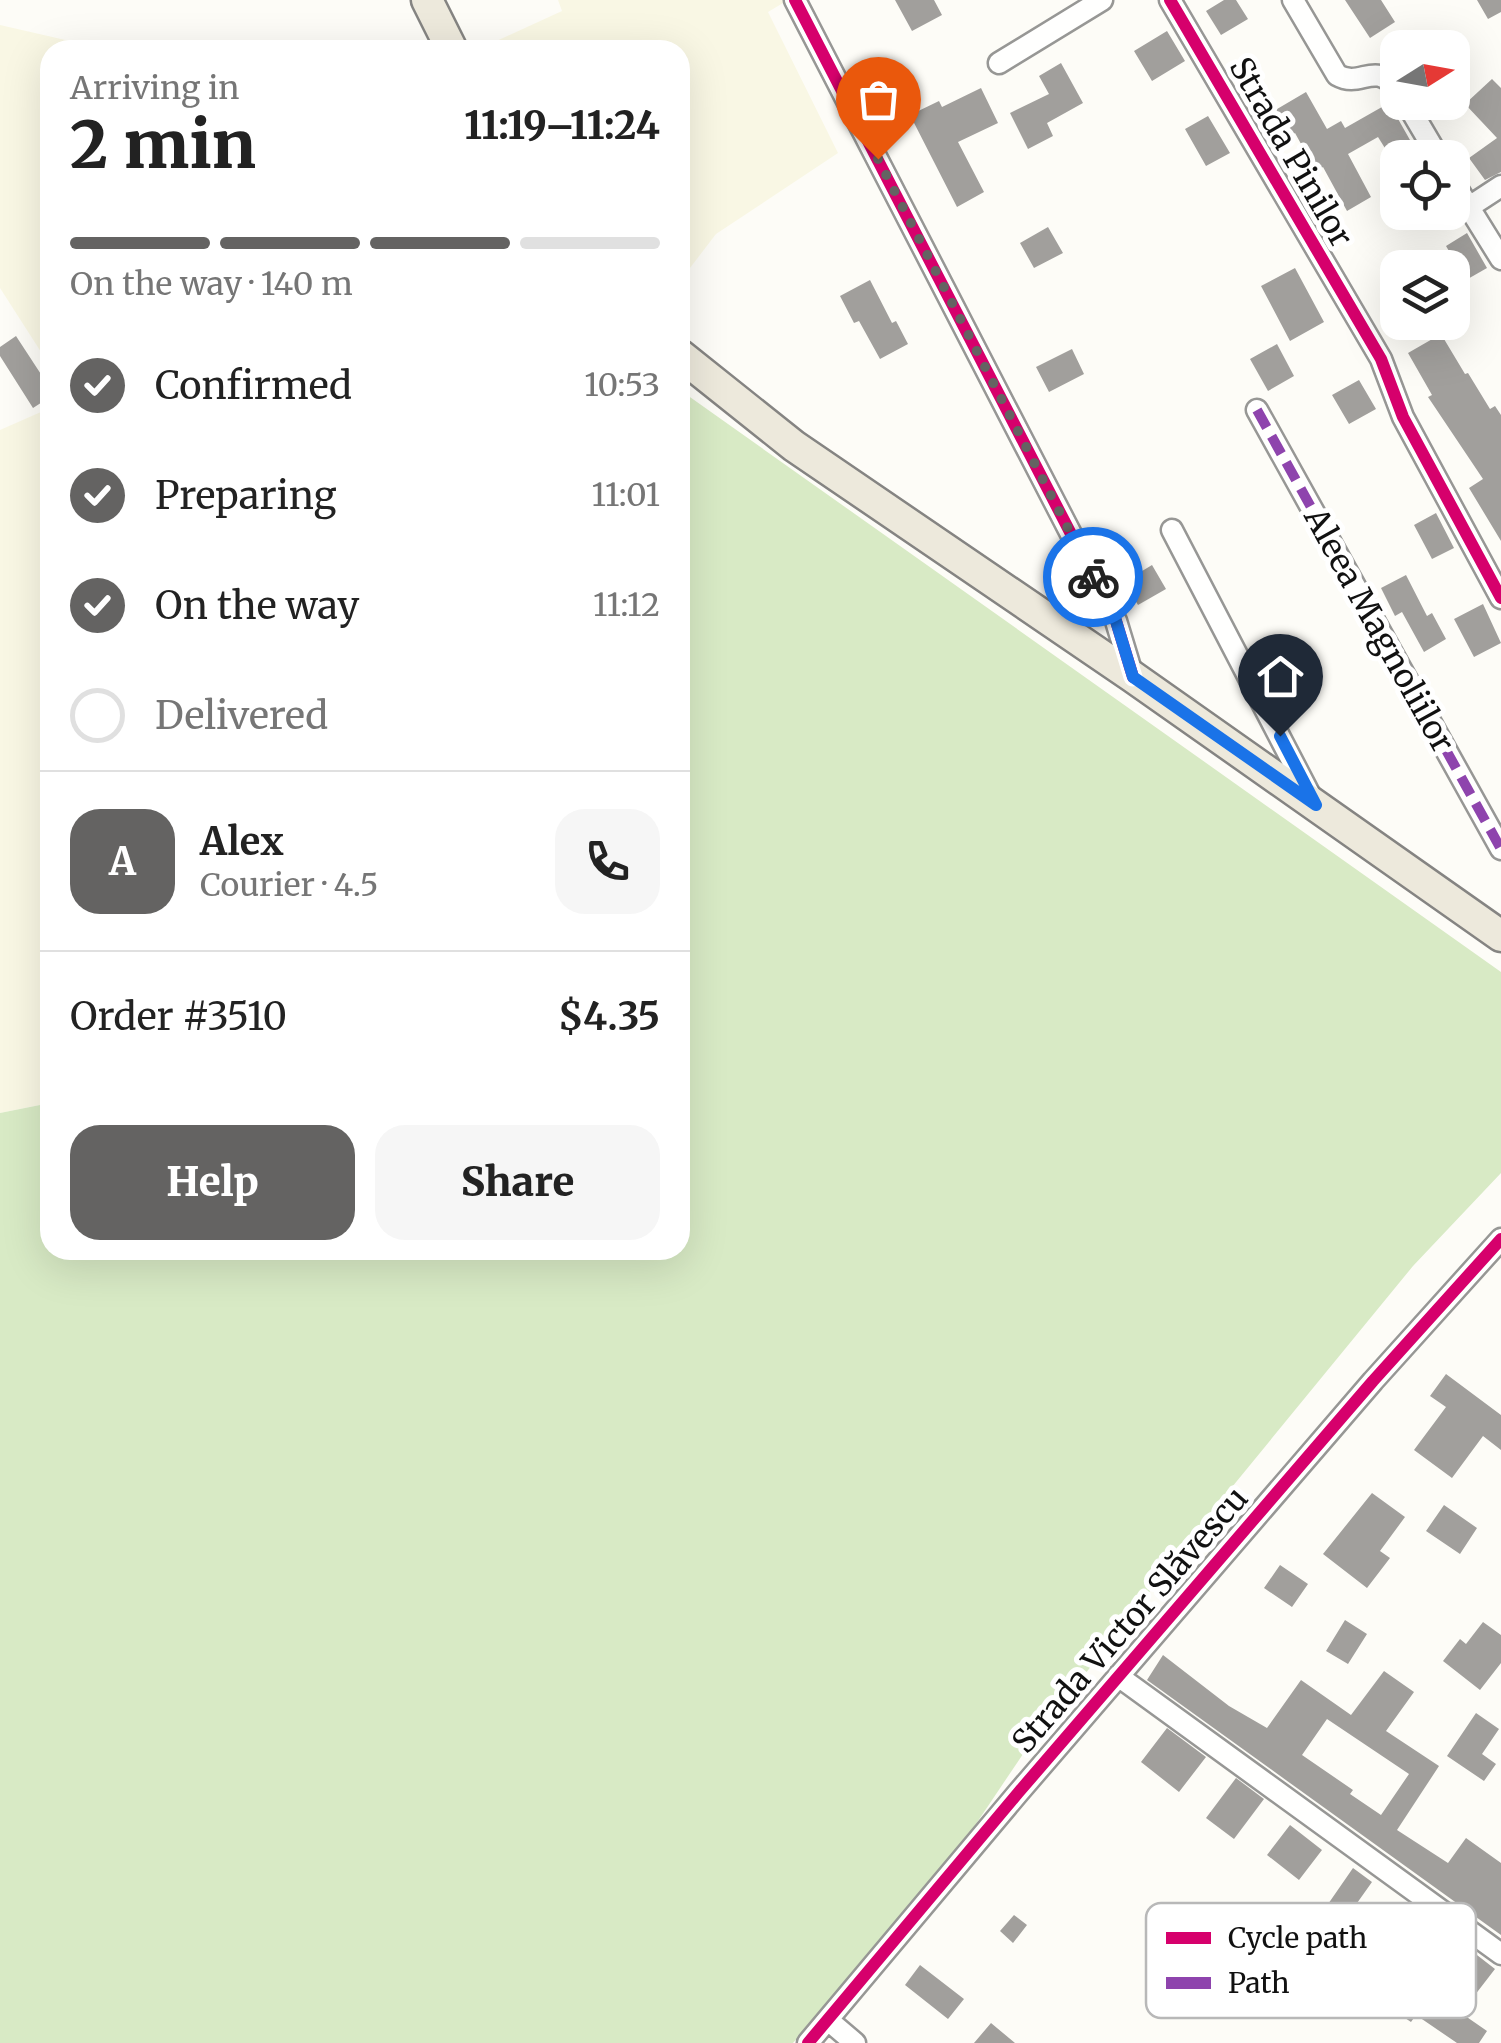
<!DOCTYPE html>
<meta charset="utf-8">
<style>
body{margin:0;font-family:Merriweather,serif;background:#f6f6f6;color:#222;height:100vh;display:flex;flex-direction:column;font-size:38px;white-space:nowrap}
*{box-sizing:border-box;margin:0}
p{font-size:32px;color:#767676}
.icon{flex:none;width:55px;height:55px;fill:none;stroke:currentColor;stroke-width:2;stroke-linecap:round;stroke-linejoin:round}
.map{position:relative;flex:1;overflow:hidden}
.drawer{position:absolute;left:40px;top:40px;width:650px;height:1220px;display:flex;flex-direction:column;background:#fff;border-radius:30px;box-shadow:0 10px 40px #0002}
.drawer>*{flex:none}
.needle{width:65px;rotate:79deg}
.buttons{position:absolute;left:1380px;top:30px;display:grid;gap:20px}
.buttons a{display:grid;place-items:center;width:90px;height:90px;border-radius:20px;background:#fff;box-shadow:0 10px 40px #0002;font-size:50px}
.pin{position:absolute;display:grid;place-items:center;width:85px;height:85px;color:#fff;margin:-102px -42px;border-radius:50% 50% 50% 0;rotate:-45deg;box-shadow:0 0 10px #0007}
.pin .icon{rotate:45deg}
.courier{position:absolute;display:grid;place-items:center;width:100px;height:100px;margin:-50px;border:8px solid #1a73e8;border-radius:50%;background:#fff;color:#222;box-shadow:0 2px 12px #0007}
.summary em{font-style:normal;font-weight:800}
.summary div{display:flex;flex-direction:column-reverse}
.summary{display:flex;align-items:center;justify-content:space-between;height:170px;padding:0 30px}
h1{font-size:65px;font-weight:800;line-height:75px}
.bar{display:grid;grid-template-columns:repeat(4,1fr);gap:15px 10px;align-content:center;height:120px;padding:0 30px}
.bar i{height:12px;border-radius:8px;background:#e0e0e0}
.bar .selected{background:#646362}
.bar p{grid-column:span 4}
.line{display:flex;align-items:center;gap:25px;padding:0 30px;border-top:2px solid #e0e0e0}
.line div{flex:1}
.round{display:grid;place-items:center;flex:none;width:105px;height:105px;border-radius:30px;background:#f6f6f6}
ol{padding:0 30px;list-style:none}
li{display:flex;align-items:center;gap:30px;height:110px}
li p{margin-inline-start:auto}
li .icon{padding:10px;border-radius:50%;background:#646362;color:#fff;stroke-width:4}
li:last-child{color:#767676}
li i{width:55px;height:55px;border:5px solid #e0e0e0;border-radius:50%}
.primary-button{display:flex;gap:20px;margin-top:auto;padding:20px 30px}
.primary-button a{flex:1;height:115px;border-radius:30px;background:#646362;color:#fff;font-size:40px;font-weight:800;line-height:115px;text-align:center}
.primary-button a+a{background:#f6f6f6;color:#222}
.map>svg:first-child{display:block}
.farmland{fill:#f9f7e4}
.forest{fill:#d8eac5}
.building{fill:#a19f9c;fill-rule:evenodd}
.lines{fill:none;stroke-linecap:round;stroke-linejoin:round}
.minor-casing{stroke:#979795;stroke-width:25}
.primary-casing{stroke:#858482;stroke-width:35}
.minor{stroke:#fffffe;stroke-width:20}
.primary{stroke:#ede9dc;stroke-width:30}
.quiet{stroke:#8e44ad;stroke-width:10;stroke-dasharray:20 10;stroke-linecap:butt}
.cycleway-casing{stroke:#fff;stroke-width:19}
.cycleway{stroke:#d6006c;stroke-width:12}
.done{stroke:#646362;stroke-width:10;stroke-dasharray:0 18}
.route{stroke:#1a73e8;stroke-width:12}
.labels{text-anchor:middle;stroke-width:10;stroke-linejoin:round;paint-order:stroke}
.street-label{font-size:32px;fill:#111;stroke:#fff}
.key{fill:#fff;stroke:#b8b8b8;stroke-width:2.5}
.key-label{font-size:28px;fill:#111}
</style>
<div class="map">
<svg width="1501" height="2043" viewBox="0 0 1501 2043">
<rect width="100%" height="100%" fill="#fdfcf7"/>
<!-- farmland -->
<path class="farmland" d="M558,0H788L768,12L838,153L716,234L680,281V50H477L562,11Z
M0,25L109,50H50V366L0,288Z
M50,408V1103L0,1113V430Z"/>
<!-- forest -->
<path class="forest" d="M680,390L1501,972V1173L1413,1266L1223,1498L1027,1748L935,1885L793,2043H0V1113L50,1103V1250H680Z"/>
<!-- building -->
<path class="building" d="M895,0H934L942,15L912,31Z
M1224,0H1236L1248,19L1221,35L1206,11Z
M1345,0H1381L1395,22L1370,38Z
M1477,0H1501V12L1488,19Z
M1167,31L1185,61L1152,81L1134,51Z
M1061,63L1083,103L1047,123L1053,136L1028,149L1010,113L1049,94L1039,76Z
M1492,79L1501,88V172L1485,180L1469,158L1497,138L1465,104Z
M981,88L998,123L958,142L984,192L957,207L910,115L939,101L942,107Z
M1306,92L1327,129L1341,121L1345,128L1389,103L1410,140L1388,153L1378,137L1348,154L1371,197L1347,211L1323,167L1316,171L1295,133L1287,138L1272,112Z
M1208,116L1230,153L1206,166L1185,129Z
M1048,227L1063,253L1034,268L1020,243Z
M1467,233L1487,268L1466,280L1446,246Z
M1295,268L1324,322L1290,341L1261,286Z
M870,280L892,323L896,321L908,344L880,359L859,321L854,323L840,296Z
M1441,334L1465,374L1468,373L1490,409L1495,406L1501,415V541L1469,488L1483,479L1428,397L1432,395L1408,353Z
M16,336L50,388V397L33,408L0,356V347Z
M1277,344L1294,376L1268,391L1250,359Z
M1072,349L1084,374L1049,392L1036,367Z
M1359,380L1376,409L1349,424L1332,395Z
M1436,513L1454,548L1432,559L1414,525Z
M1152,565L1166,589L1138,605L1124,582Z
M1406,575L1427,616L1432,613L1446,639L1424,652L1402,612L1395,616L1381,588Z
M1483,604L1501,643L1474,657L1454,619Z
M1446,1374L1501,1415V1450L1483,1436L1452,1478L1414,1450L1446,1407L1430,1396Z
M1372,1493L1405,1517L1380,1551L1390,1558L1367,1588L1323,1554Z
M1444,1505L1477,1528L1460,1554L1426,1531Z
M1280,1565L1308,1584L1292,1607L1264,1588Z
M1345,1620L1367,1634L1348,1664L1326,1651Z
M1483,1622L1501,1635V1663L1480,1690L1443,1661L1460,1639L1466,1644Z
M1163,1655L1229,1706L1267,1728L1301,1680L1351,1715L1384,1671L1414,1692L1386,1731L1439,1766L1397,1830L1448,1863L1466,1838L1501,1863V1935L1147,1680ZM1327,1719L1409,1774L1381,1815L1350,1794L1353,1790L1302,1755Z
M1476,1713L1499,1729L1482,1754L1496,1764L1484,1781L1447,1756Z
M1167,1728L1206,1757L1179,1792L1141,1762Z
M1236,1778L1264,1799L1234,1839L1206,1818Z
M1290,1825L1322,1850L1299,1880L1267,1855Z
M1353,1868L1372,1882L1345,1920L1326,1907Z
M1014,1915L1027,1925L1013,1943L1000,1931Z
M1455,1938L1495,1969L1461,2013L1487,2031L1479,2043H1457L1416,2015L1411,2022L1352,1983L1369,1958L1415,1990Z
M920,1965L964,1999L948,2019L905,1985Z
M991,2023L1015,2043H974Z"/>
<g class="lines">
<!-- minor casing -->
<g class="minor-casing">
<path id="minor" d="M795,0L1116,621L1133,677
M1170,0L1381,359L1403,417L1501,598
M1293,0L1337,75C1362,89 1374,59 1398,90
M999,63L1102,0
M1406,102L1439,158
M1452,180L1501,259
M1469,207L1501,186
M1257,410L1501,849
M1172,530L1312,799
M1118,1676L1501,1954
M828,2020L855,2043
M808,2043L1018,1793L1373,1381L1501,1239"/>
</g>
<!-- primary casing -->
<g class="primary-casing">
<path id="primary" d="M427,0L452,50
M680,355L794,446L1133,677L1501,936"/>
</g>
<!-- minor -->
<use href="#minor" class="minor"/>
<!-- primary -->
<use href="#primary" class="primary"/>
<!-- quiet -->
<path class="quiet" d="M1257,410L1501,849"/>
<!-- cycleway casing -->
<g class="cycleway-casing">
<path id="cycleway" d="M795,0L1116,621L1133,677
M1170,0L1381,359L1403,417L1501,598
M808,2043L1018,1793L1373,1381L1501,1239"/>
</g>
<!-- cycleway -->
<use href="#cycleway" class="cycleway"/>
</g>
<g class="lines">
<!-- done -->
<path class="done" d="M878,159L1093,577"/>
<!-- route -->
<path class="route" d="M1093,577L1116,621L1133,677L1316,805L1280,736"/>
</g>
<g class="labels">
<!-- street labels -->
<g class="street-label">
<text transform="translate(1291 152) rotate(60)" y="11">Strada Pinilor</text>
<text transform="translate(1379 630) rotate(61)" y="11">Aleea Magnoliilor</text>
<text transform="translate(1130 1620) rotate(-49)" y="11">Strada Victor Slăvescu</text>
</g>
</g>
<!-- legend -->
<rect x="1146" y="1903" width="330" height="115" rx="15" class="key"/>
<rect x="1166" y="1932" width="45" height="12" fill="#d6006c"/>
<rect x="1166" y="1977" width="45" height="12" fill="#8e44ad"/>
<g class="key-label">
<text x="1228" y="1948">Cycle path</text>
<text x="1228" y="1993">Path</text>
</g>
</svg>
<div class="buttons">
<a><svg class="needle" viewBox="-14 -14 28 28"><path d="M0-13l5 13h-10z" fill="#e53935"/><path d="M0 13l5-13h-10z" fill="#767676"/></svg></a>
<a><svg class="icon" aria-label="locate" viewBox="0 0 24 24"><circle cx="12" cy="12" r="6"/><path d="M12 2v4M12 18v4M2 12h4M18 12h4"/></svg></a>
<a><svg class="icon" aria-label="layers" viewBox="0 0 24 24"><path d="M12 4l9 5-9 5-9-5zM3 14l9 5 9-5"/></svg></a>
</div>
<div class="pin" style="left:878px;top:159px;background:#ea580c"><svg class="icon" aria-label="bag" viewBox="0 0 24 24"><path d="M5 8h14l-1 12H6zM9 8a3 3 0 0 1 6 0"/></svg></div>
<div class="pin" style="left:1280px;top:736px;background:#1f2937"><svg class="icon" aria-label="home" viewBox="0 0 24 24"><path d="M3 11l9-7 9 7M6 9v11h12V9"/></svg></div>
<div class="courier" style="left:1093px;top:577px"><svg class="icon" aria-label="bike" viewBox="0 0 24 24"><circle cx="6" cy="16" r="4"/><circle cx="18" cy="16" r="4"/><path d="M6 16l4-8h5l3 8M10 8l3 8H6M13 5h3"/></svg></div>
<section class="drawer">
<div class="summary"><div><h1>2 min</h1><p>Arriving in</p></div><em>11:19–11:24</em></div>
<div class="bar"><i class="selected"></i><i class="selected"></i><i class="selected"></i><i></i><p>On the way · 140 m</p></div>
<ol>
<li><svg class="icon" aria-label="check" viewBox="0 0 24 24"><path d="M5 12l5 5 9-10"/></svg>Confirmed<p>10:53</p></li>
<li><svg class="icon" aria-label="check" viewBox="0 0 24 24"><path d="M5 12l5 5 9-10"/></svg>Preparing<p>11:01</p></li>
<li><svg class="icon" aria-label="check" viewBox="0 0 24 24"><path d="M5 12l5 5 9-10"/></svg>On the way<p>11:12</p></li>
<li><i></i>Delivered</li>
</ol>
<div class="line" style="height:180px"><b class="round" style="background:#646362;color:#fff">A</b><div><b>Alex</b><p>Courier · 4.5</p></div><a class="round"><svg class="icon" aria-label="phone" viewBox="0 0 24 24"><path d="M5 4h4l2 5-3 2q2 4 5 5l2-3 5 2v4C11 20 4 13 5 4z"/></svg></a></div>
<div class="line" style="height:130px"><div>Order #3510</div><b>$4.35</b></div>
<div class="primary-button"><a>Help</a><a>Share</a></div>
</section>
</div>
